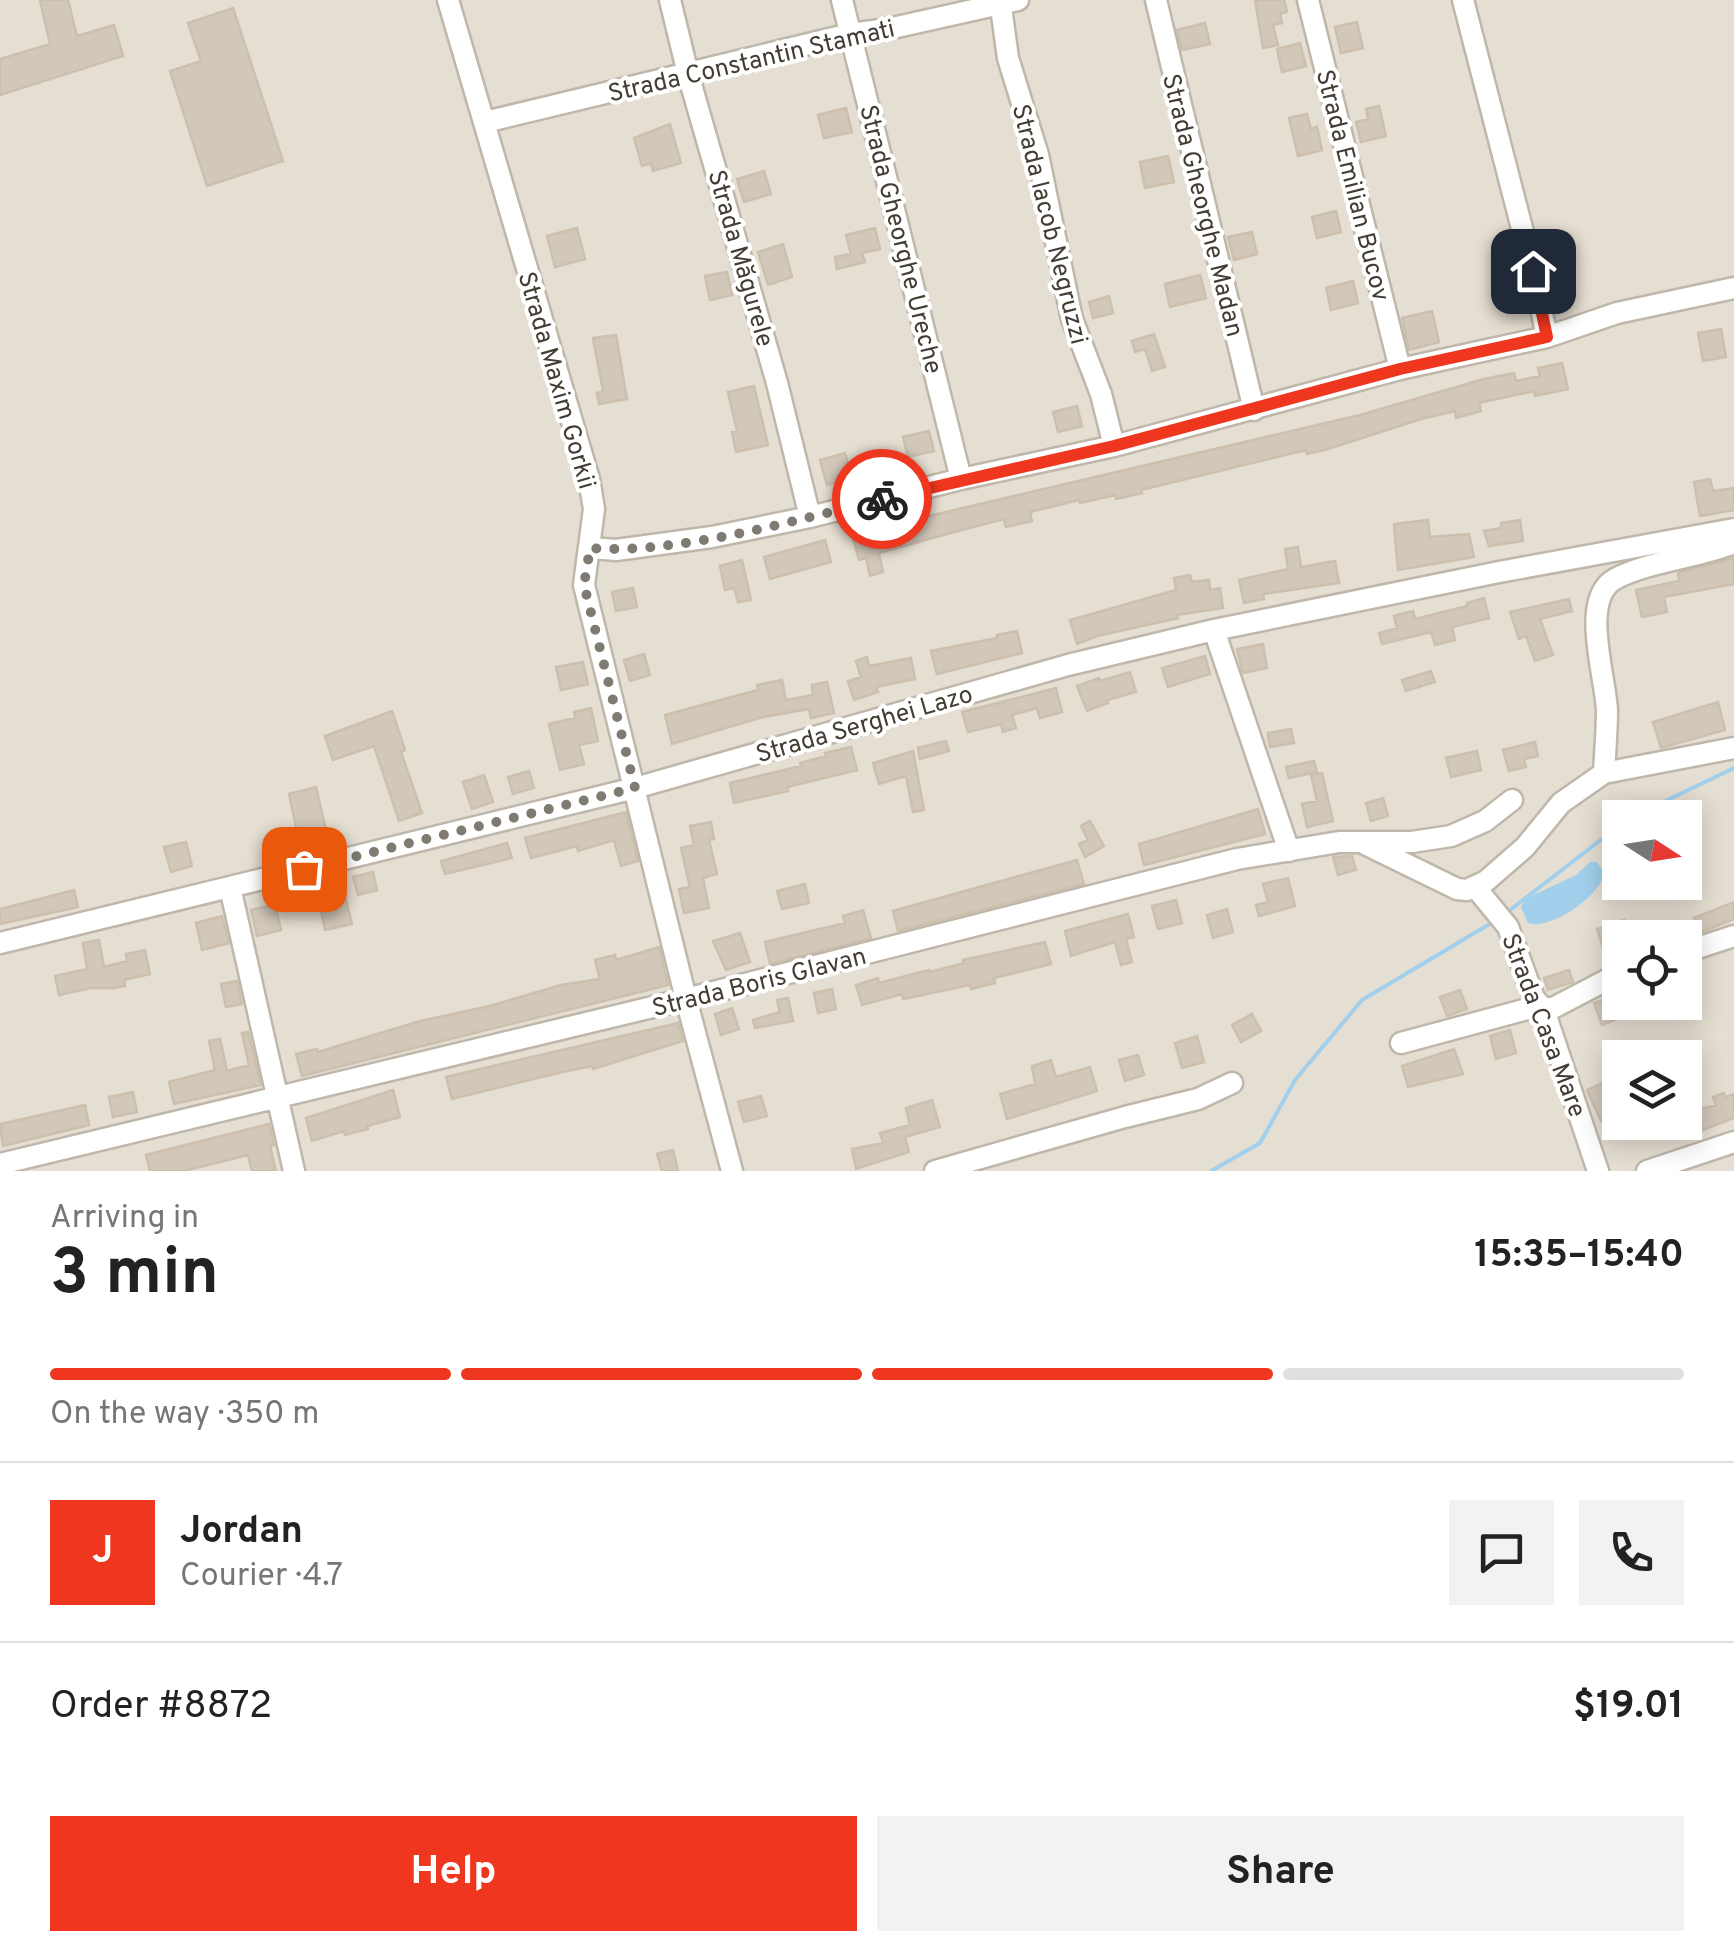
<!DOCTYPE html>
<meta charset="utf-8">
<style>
body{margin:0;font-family:Overpass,sans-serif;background:#f2f2f2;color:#222;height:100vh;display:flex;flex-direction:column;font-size:38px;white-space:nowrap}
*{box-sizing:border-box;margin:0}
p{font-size:32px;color:#767676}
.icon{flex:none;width:55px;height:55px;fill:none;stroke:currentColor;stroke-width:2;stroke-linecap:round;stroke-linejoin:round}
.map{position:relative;height:1171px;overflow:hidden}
.sheet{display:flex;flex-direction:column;background:#fff;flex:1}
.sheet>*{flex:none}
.needle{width:65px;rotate:102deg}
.fabs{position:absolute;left:1602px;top:800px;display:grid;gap:20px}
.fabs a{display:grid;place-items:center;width:100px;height:100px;border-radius:0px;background:#fff;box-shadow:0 5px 25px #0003;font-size:50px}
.pin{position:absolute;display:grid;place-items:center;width:85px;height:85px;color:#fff;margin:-42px;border-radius:20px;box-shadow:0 5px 15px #0006}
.courier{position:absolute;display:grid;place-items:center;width:100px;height:100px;margin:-50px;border:8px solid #ee371e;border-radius:50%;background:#fff;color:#222;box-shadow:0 2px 12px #0007}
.summary em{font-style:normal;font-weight:700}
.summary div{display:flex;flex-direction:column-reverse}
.summary{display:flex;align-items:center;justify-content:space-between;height:170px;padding:0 50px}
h1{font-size:65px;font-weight:700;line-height:75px}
.bar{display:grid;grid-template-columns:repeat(4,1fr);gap:15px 10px;align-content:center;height:120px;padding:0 50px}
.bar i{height:12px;border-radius:8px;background:#e0e0e0}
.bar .on{background:#ee371e}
.bar p{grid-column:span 4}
.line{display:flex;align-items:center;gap:25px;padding:0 50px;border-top:2px solid #e0e0e0}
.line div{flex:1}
.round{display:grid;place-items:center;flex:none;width:105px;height:105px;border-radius:0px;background:#f2f2f2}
.button{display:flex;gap:20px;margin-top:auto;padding:20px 50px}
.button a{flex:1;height:115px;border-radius:0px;background:#ee371e;color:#fff;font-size:40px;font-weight:700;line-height:115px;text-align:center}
.button a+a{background:#f2f2f2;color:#222}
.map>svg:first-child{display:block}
.residential{fill:#e5ded2;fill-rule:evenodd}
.water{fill:#a2d0ec}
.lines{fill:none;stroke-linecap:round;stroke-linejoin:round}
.stream{stroke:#a2d0ec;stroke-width:4}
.building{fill:#d2c8ba;stroke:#ccbfae;stroke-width:2.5}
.minor-casing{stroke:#bfb7aa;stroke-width:25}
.minor{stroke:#fff;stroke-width:20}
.done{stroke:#807b72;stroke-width:10;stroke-dasharray:0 18}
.route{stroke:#ee371e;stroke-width:12}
.labels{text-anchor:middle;stroke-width:8;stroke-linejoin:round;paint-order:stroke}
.street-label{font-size:25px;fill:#433d34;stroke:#fff}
</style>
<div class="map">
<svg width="1734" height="1171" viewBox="0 0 1734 1171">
<rect width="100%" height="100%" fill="#f1ede4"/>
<!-- residential -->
<path class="residential" d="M0,0H1734V1171H0ZM1620,818H1685V882H1620ZM1620,938H1685V1002H1620ZM1620,1058H1685V1122H1620Z"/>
<!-- water -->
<path class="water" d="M1590,862H1597L1604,873C1602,895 1550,931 1528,923L1521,907L1525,899L1576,875Z"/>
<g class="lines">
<!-- stream -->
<path class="stream" d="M1630,818L1734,768
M1505,914L1620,825
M1211,1171L1260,1143L1295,1080L1362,1000L1493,922"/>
</g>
<!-- building -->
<path class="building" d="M40,0H68L77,36L114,25L123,56L0,95V59L50,44Z
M1255,0H1284L1287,12L1280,14L1282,23L1273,25L1278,45L1263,48Z
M233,8L283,161L207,186L170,71L201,61L188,23Z
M1357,22L1363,48L1341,53L1335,27Z
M1205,23L1210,44L1182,50L1177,30Z
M1300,43L1306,66L1282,72L1277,49Z
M1379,106L1386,136L1361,142L1356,122L1368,119L1366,109Z
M846,108L852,132L824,138L818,115Z
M1307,114L1311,129L1317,127L1322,150L1298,156L1289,118Z
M670,124L681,163L653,171L651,163L642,166L634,138Z
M1168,156L1174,182L1145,188L1140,162Z
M764,171L771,194L744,202L737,179Z
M1336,211L1341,232L1317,238L1312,217Z
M577,228L585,259L555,267L547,236Z
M875,228L880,249L862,253L865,262L837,269L835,257L851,254L846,235Z
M1252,232L1257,254L1234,260L1228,237Z
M783,244L792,277L768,285L758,252Z
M727,272L732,295L710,300L705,276Z
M1200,275L1206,298L1170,307L1165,284Z
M1353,281L1358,303L1331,310L1326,288Z
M1109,296L1113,313L1093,318L1089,302Z
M1432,311L1439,342L1409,350L1402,318Z
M1721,329L1726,357L1703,361L1698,333Z
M1154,334L1165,367L1152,371L1145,349L1135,352L1132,341Z
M616,335L627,399L599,404L597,393L603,391L593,338Z
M1562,363L1568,389L1535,396L1534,391L1479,403L1481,411L1456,418L1455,411L1421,419L1328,449L1307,454L1306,450L1141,490L1142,493L1116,499L1115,495L1080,503L1079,500L1030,512L1032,521L1006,527L1004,519L954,532L879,553L883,572L870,576L866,558L859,560L852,534L1360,415L1484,379L1514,373L1516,381L1540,376L1538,368Z
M754,386L768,445L736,452L732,432L737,431L728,392Z
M1077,406L1082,426L1058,432L1053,412Z
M929,431L934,451L908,457L903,437Z
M845,453L852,478L827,485L820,460Z
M1710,479L1713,491L1734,488V510L1700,516L1694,482Z
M1428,520L1430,537L1469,534L1474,557L1398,570L1394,524Z
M1520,520L1523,541L1489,546L1484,531L1501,528V523Z
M825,540L831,562L770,579L764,557Z
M1298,547L1301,567L1335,561L1339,583L1263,594L1264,599L1244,603L1239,580L1288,569L1285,549Z
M1734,558V584L1664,597L1667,612L1642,617L1636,590L1679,581L1678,573Z
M742,560L751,600L738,602L734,588L725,590L720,566Z
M1190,575L1192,582L1209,580L1210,590L1220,588L1223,608L1177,615L1178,618L1097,636L1077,644L1070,620L1176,590L1174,578Z
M633,588L637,607L616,611L612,592Z
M1484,598L1489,618L1452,627L1455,640L1435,645L1431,632L1382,644L1379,633L1397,628L1394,616L1413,611L1415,619L1467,606V603Z
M1569,599L1572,611L1540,619L1553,655L1535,661L1526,636L1519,639L1510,612Z
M1017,631L1022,653L937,674L931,651L997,638V635Z
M1263,644L1267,668L1243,673L1237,649Z
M644,654L650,675L630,681L624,660Z
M1205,656L1210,674L1168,687L1162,668Z
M867,657L869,666L911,658L915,679L876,687L878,692L854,700L848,681L861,677L856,661Z
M583,662L588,684L561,690L556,667Z
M1431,671L1435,682L1406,691L1402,680Z
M1130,672L1136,692L1107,700L1108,703L1087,711L1077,686L1099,678L1100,681Z
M782,680L786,700L813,695L812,685L827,682L834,713L811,718L809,709L763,717L672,744L665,715L758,690L757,685Z
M1056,688L1062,712L1040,718L1037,708L1012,715L1016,728L1003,732L1001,724L968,732L962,712Z
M1718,702L1725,730L1661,748L1653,722Z
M591,708L598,741L579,745L584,764L560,770L549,724L575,718L574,712Z
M392,711L405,750L401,752L422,813L399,821L374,746L333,760L325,736Z
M1291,729L1294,743L1270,747L1268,733Z
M946,741L949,751L920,759L918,748Z
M1535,742L1538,756L1524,759L1526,767L1509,771L1503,750Z
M851,747L857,770L787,787L788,791L734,803L730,783L801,766L800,763L826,756L825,753Z
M913,751L924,810L913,812L906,776L879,784L873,763Z
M1477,751L1481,770L1451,777L1446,758Z
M1314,761L1317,772L1289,778L1286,767Z
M529,771L534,788L513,794L508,777Z
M1322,773L1333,821L1307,827L1302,804L1317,801L1311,775Z
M484,775L493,802L472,809L463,782Z
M316,787L328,839L300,846L289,794Z
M1383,798L1388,816L1371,821L1366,803Z
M1258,809L1265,834L1144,865L1139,844Z
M626,812L638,861L621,866L614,840L578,851L577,846L531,858L525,838Z
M1090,821L1104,846L1085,857L1079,844L1088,840L1081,826Z
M711,822L714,839L709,840L717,874L703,878L709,908L684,913L679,889L690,887L681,848L694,845L690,826Z
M186,842L192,866L171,872L164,847Z
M507,843L512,858L445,874L441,861Z
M1352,856L1356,870L1338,875L1333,857Z
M1077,860L1084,884L898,931L893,911Z
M373,872L377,890L358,895L353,877Z
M1288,878L1295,906L1259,916L1256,905L1268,902L1263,884Z
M805,884L809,903L782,909L777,891Z
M74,890L78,907L0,924V909Z
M346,900L352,924L325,930L320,906Z
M1176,900L1182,923L1158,929L1152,906Z
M1734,902V919L1699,933L1694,918Z
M275,904L281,930L257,936L251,910Z
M1227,909L1233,932L1213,938L1207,915Z
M863,910L871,938L770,964L765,942L845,923L843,916Z
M1128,914L1134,937L1126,939L1132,962L1121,965L1115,942L1071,956L1065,931Z
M222,916L229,943L202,950L196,923Z
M1624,920L1630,938H1620V953L1606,957L1597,929Z
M740,933L750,962L726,970L713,941Z
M99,940L104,967L127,961L126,954L145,950L150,974L124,980L125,986L114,988H91L59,995L55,976L87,969L83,943Z
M1045,942L1051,964L994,978L995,983L971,989L970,985L903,999L902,994L862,1005L856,985L878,978L879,983L929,970L930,972L964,963L963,960Z
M659,947L668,985L302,1076L296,1054L317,1049L318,1052L420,1021L490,1006L561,985L600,979L595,960L615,955L616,960Z
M1569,970L1573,982L1548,990L1544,978Z
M237,981L242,1004L226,1007L221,984Z
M832,989L836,1009L818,1013L814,993Z
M1460,990L1467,1009L1447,1016L1440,997Z
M788,998L793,1021L755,1028L753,1020L780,1012L777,1000Z
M1608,998L1615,1020L1602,1025L1594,1003Z
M732,1008L739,1029L721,1035L715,1014Z
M1252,1014L1261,1031L1241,1042L1232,1025Z
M678,1023L683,1041L593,1069L592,1066L558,1073L452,1099L446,1077Z
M1510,1030L1516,1053L1496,1059L1490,1036Z
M248,1032L261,1085L174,1104L169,1082L215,1070L209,1041L220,1039L227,1071L249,1065L242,1033Z
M1197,1036L1204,1062L1182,1068L1175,1043Z
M1454,1049L1463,1074L1408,1087L1402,1066Z
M1138,1055L1144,1075L1125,1081L1119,1060Z
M1051,1060L1056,1077L1090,1067L1097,1091L1007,1119L1000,1094L1035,1084L1032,1066Z
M1609,1080L1620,1112L1601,1121L1587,1090Z
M393,1090L400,1117L367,1126L368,1129L345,1135L344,1131L312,1141L306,1118Z
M133,1092L137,1112L113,1117L109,1097Z
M1724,1093L1725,1097L1734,1094V1118L1703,1130L1698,1110L1716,1105L1713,1097Z
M761,1096L767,1116L744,1122L738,1102Z
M932,1100L940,1127L905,1137L909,1152L856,1169L852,1149L883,1143L880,1133L910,1125L906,1108Z
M85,1105L89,1125L3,1146L0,1124Z
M269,1124L274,1145L270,1146L276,1171H252L248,1155L184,1171H150L146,1155Z
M673,1150L678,1171H662L657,1154Z"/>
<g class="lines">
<!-- minor casing -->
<g class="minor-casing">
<path id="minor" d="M448,0L589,479L594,509L584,585L686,999L732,1171
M670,0L688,74L777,383L810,517
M842,0L961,479
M1000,0L1008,58L1038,155L1072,319L1101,394L1114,446
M1156,0L1254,410
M1308,0L1400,369
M1463,0L1533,271L1547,337
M485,122L850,34L888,29L1018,0
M591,548L616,550L712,537L810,517L961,479L1114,446L1400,369L1547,337L1617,313L1734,288
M1214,630L1289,851
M1604,773C1605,752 1607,731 1607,711C1606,677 1579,599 1615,579C1649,561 1697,558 1734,543
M1365,844L1457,889L1467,890L1486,881L1525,847L1561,803L1604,773L1734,748
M230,887L294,1171
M1476,888L1508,927L1534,998L1544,1010L1598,1171
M0,943L635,788L1068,665L1214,630L1499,572L1734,529
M1685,952L1734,936
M1401,1043L1531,1008H1553L1620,973
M0,1164L686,999L1237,859L1339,842H1412L1451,836L1485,821L1512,800
M935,1171L1125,1117L1198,1099L1232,1083
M1647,1171L1734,1142"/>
</g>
<!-- minor -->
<use href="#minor" class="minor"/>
</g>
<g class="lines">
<!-- done -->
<path class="done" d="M304,869L635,788L584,585L590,548C675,555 798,520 882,499"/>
<!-- route -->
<path class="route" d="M882,499L1114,446L1400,369L1547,337L1533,271"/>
</g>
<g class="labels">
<!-- street labels -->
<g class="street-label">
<text transform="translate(751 60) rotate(-13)" y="9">Strada Constantin Stamati</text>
<text transform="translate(1354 185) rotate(76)" y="9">Strada Emilian Bucov</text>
<text transform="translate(1204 205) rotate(76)" y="9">Strada Gheorghe Madan</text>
<text transform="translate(1051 224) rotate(76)" y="9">Strada Iacob Negruzzi</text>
<text transform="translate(902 239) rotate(76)" y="9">Strada Gheorghe Ureche</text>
<text transform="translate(742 258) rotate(74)" y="9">Strada Măgurele</text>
<text transform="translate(558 380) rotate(74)" y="9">Strada Maxim Gorkii</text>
<text transform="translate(864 723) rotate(-16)" y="9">Strada Serghei Lazo</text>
<text transform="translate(759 981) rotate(-14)" y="9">Strada Boris Glavan</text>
<text transform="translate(1545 1025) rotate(69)" y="9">Strada Casa Mare</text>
</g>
</g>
</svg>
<div class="fabs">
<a><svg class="needle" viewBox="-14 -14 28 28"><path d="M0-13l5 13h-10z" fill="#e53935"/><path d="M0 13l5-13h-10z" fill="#767676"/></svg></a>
<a><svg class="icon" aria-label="locate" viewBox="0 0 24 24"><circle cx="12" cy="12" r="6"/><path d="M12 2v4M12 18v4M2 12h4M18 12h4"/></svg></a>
<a><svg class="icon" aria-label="layers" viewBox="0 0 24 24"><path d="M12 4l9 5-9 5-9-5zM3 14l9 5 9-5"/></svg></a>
</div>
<div class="pin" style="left:304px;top:869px;background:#ea580c"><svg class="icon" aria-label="bag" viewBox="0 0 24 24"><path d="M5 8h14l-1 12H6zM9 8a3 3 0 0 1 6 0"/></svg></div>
<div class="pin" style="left:1533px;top:271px;background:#1f2937"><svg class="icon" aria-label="home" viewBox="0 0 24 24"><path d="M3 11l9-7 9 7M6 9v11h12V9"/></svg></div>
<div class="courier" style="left:882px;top:499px"><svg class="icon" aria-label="bike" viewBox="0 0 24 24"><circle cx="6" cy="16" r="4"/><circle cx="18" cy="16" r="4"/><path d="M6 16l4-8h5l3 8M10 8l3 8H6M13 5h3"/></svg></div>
</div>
<section class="sheet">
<div class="summary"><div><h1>3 min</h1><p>Arriving in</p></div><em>15:35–15:40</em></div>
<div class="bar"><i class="on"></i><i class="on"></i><i class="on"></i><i></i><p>On the way · 350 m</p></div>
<div class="line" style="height:180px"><b class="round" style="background:#ee371e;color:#fff">J</b><div><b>Jordan</b><p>Courier · 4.7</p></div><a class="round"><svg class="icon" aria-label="chat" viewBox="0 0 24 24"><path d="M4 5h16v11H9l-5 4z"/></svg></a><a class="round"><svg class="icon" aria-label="phone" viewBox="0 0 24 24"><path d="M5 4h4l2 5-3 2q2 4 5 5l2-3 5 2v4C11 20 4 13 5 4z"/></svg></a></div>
<div class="line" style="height:130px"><div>Order #8872</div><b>$19.01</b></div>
<div class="button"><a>Help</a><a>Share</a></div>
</section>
